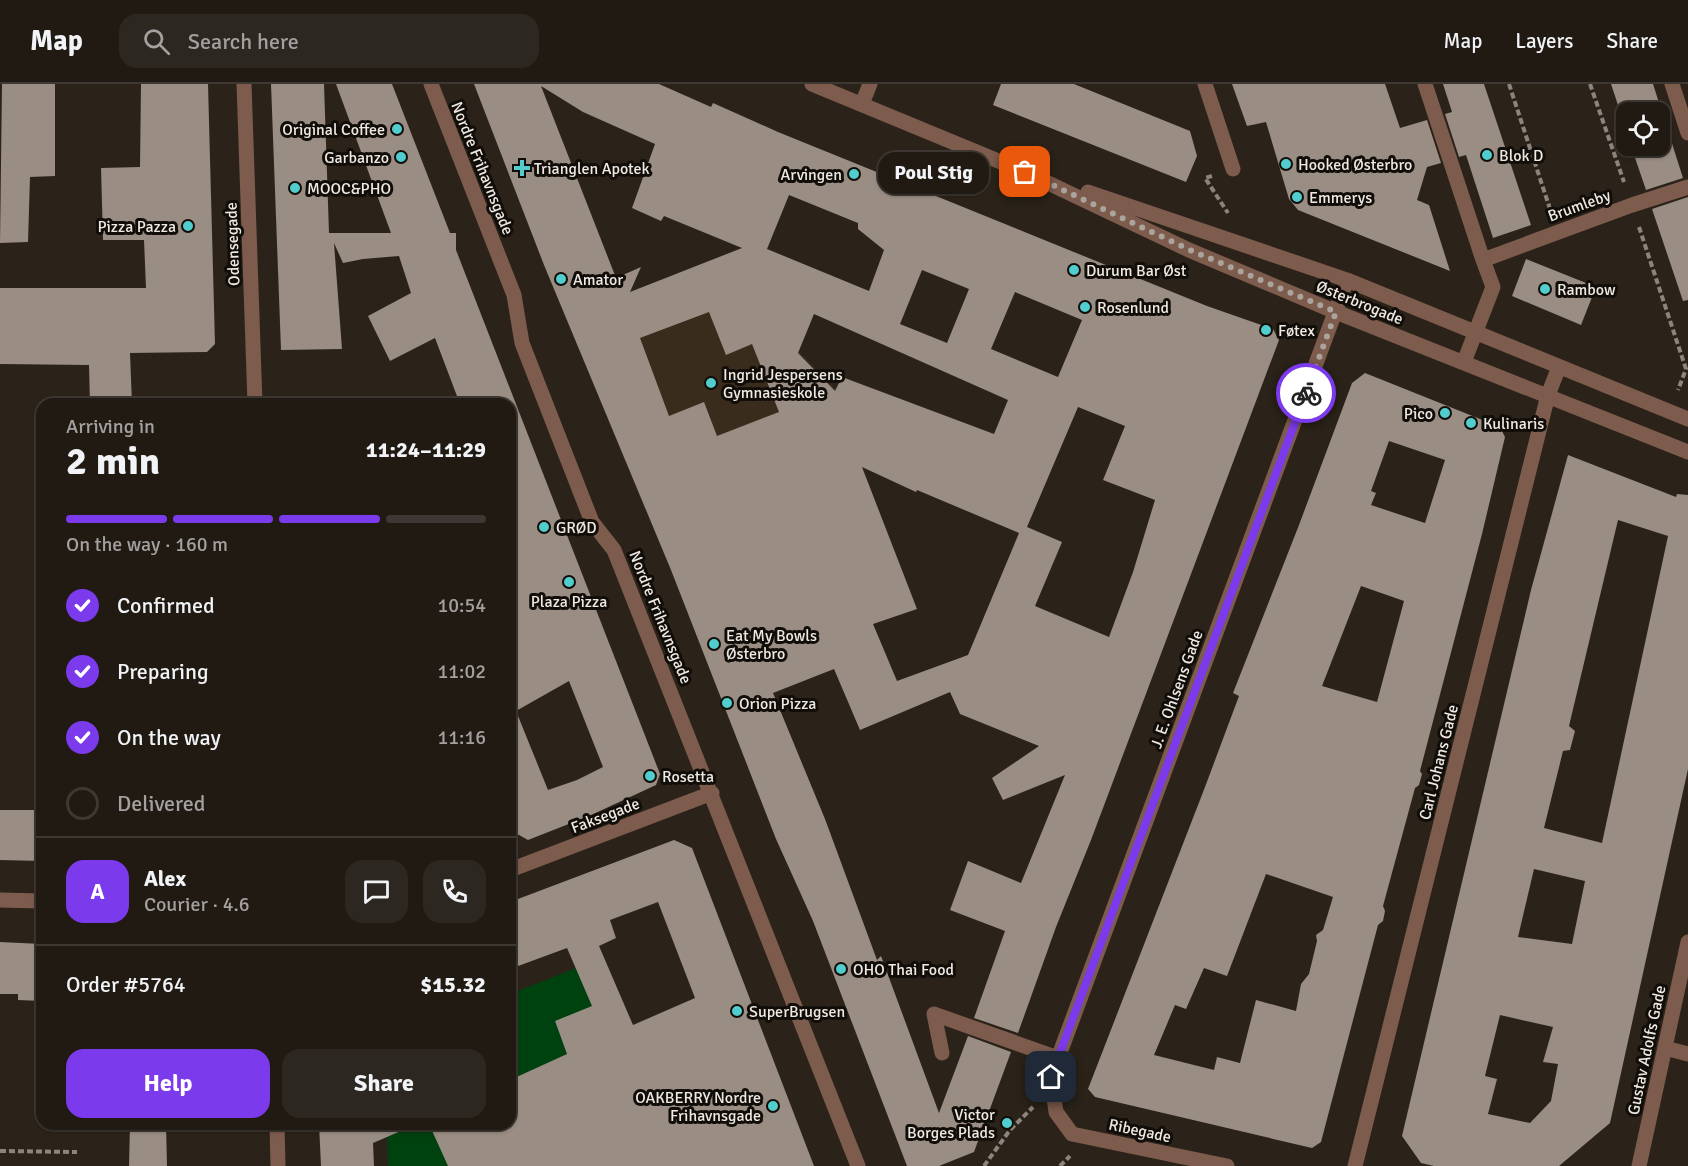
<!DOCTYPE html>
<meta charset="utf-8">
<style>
body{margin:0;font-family:Signika,sans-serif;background:#2d2721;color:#f1f3f6;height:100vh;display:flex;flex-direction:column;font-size:22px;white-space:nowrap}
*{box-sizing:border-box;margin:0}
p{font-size:20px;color:#a2a1a0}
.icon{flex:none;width:33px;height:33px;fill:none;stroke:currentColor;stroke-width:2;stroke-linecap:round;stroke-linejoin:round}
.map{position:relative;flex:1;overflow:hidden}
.panel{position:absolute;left:36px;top:314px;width:480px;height:732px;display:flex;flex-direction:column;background:#201a13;border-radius:18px;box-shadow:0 2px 4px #0004,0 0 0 2px #3d3833}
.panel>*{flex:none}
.tools{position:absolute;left:1616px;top:18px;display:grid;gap:12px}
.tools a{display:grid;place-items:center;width:54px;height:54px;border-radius:12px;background:#201a13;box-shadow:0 2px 4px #0004,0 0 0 2px #3d3833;font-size:30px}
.pin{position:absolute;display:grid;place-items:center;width:51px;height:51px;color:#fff;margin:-26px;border-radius:12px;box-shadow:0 3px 9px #0006}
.courier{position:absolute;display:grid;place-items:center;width:60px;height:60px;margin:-30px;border:4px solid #7c3aed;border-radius:50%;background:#fff;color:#222;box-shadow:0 2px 8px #0007}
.bubble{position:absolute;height:42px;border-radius:18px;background:#201a13;box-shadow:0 2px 4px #0004,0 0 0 2px #3d3833;font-size:20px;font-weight:800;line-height:42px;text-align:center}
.headline em{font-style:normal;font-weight:800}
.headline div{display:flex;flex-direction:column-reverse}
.headline{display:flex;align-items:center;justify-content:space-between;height:102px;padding:0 30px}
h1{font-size:39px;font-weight:800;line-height:45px}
.bar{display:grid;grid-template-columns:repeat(4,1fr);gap:9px 6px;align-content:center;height:72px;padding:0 30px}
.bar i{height:8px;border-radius:4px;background:#3d3833}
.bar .selected{background:#7c3aed}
.bar p{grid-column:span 4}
.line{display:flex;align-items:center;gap:15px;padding:0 30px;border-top:2px solid #3d3833}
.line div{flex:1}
.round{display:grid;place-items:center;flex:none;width:63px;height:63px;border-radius:18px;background:#2d2721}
ol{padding:0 30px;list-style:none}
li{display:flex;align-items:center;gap:18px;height:66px}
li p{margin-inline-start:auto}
li .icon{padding:6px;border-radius:50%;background:#7c3aed;color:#fff;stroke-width:4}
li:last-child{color:#a2a1a0}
li i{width:33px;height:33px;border:3px solid #3d3833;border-radius:50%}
.button{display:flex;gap:12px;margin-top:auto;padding:12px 30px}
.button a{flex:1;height:69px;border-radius:18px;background:#7c3aed;color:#fff;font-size:24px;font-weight:800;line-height:69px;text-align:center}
.button a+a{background:#2d2721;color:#f1f3f6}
header{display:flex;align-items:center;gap:36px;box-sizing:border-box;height:84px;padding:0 30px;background:#201a13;border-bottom:2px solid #3d3833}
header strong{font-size:28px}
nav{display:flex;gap:33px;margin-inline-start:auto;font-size:21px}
.search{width:420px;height:54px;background:#2d2721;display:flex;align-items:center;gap:15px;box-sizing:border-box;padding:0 21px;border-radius:18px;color:#a2a1a0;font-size:22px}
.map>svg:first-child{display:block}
.built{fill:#392c1d}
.green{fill:#004110}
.building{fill:#9a8d83;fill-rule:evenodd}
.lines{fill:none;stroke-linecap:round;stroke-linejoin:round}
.path{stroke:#8c857d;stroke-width:4;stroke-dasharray:6 3;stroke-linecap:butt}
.minor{stroke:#7d5c4d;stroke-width:15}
.done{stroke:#aaa49c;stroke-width:6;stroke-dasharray:0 10.8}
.route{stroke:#7c3aed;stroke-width:8}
.poi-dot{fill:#52cdcd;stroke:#110d09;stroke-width:2}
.labels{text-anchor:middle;stroke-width:6;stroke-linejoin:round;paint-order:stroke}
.poi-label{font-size:16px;fill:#efe9e3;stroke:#110d09;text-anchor:start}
.street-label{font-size:16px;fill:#efe9e3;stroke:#110d09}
</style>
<header>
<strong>Map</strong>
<div class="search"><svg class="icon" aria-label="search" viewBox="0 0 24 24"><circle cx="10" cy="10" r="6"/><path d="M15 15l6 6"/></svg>Search here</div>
<nav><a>Map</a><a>Layers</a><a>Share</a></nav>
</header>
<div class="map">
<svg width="1688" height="1082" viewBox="0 0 1688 1082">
<rect width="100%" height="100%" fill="#2b2319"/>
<!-- built -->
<path class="built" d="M587,164L608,216L747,214L835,305L842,293L870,304L687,408L645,425L544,181Z"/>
<!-- green -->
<path class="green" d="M576,884L606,953L510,996V910Z
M387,1040H440L450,1061L448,1082H388Z"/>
<!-- building -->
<path class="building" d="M2,0H55V92L30,93L28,158L0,159Z
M141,0H208L215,260L207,268L130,269L132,320H90L89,281L0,280V204H146L144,156H103L101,84L140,83Z
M271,0H324L329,149H391L336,0H392L450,149H456V166L660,690L656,701L589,732L528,756L510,746V320H460L435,254L390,277L368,232L411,209L399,172L363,175L343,179L334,159L342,265L281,266ZM569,597L603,683L577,696L548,706L516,627Z
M474,0H659L711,23L713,19L778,48L1207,222L1273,245L1279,256L1091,756L1056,843L1018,949L974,934L1005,847L950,826L968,777L1021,799L1065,691L1003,716L992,694L1039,662L960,630L950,608L860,646L834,585L773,609L825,735L877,876L881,872L939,1029L968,952L1011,968L974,1068L939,1082H907L813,837L776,755L671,486L544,181ZM541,2L583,28L655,60L632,124L661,137L664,132L742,164L630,208L641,183L616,194ZM789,111L858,139V145L884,166L869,207L767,165ZM922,186L969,205L947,259L900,240ZM1015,208L1082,236L1058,293L991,265ZM709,228L726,271L752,260L779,328L717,352L704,318L669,332L640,254ZM814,230L1008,316L994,350L842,293L835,307L798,269ZM1078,323L1125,342L1103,396L1155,416L1133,488L1109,553L1035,522L1062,458L1027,443ZM862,383L916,408L917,406L1019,449L968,571L897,597L873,540L917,525Z
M1001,0H1074L1190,47L1197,72L1186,98L993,21Z
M1232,0H1385L1400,44L1427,36L1441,79L1427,83L1417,116L1429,121L1450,187L1298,126L1289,115L1266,38L1247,42Z
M1443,0H1484L1531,141L1493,154L1466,71L1459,73L1445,30L1452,28Z
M1611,0H1653L1683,94L1646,106L1631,62H1659V28H1626V45Z
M1688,113V216L1683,217L1652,125Z
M1526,175L1596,203L1581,241L1512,212Z
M1365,289L1500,343L1505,353L1482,450L1420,687L1422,690L1419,701L1415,704L1383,822L1385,827L1383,837L1378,841L1321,1058L1312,1064L1095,1013L1088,1005L1205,703L1239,612L1233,609L1299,441L1352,299ZM1389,357L1445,376L1425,439L1371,421L1376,409L1371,407ZM1361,502L1404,517L1377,618L1322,602ZM1266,790L1333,813L1323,846L1316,851L1317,857L1309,890L1301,900L1296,927L1256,916L1240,979L1217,973L1214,986L1154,971L1175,921L1186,925L1204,884L1227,892Z
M1568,371L1676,413L1677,410L1688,411V685L1610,1039L1559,1082H1434L1421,1079L1402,1052L1531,506ZM1618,436L1668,452L1602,759L1544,744L1563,667L1570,666L1575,647L1569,642ZM1534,785L1585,797L1572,860L1518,853ZM1500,931L1553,943L1543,978L1558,980L1551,1017L1530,1039L1488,1030L1497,995L1485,992Z
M0,726H42V777L0,776Z
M674,756L692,764L814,1082H448L429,1040H510V996L567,970L555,937L592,922L567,864L510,885V818ZM658,818L695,914L633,941L599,862L616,854L610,836Z
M0,858L42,860V917L18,916V910H0Z
M130,1040H166L167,1082H129Z
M319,1040H417L373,1059L374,1082H321Z"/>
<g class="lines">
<!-- path -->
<path class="path" d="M1509,0L1551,128
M1590,0L1624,98
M1212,92L1205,94L1228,129
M1639,143L1686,285L1678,306
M0,1067L77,1068
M984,1082L1010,1046L1033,1023
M1060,1082L1070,1072"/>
<!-- minor -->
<path class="minor" d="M244,0L255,320
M431,0L514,211L522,259L592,438L614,466L858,1082
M812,0L1025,88L1189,166L1336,228L1688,368
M1205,0L1233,85
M1425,0L1483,176
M1672,0L1688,49
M862,20L870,0
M1088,108L1347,196L1688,335
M1464,278L1493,203L1483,176L1632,121L1688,103
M510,786L712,709
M0,816L42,817
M1665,964L1688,970
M942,969L934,930L1058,974
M277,1040L278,1082
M1227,1082L1072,1050L1056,1028L1051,993L1347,196
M1355,1082L1548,311L1559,283
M1639,1082L1688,858"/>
</g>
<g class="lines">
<!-- done -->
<path class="done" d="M1025,88L1190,166L1336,228L1306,309"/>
<!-- route -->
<path class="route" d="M1051,993L1306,309"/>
</g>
<!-- markers -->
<g class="poi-dot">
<circle cx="397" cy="45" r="6"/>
<circle cx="1487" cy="71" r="6"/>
<circle cx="401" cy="73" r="6"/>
<circle cx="1286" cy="80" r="6"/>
<path d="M519 75h6v6h6v6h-6v6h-6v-6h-6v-6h6z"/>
<circle cx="854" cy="90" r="6"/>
<circle cx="295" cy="104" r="6"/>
<circle cx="1297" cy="113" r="6"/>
<circle cx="188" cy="142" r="6"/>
<circle cx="1074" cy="186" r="6"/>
<circle cx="561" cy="195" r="6"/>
<circle cx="1545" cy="205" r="6"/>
<circle cx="1085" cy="223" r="6"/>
<circle cx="1266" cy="246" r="6"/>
<circle cx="711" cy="299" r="6"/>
<circle cx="1445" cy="329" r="6"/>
<circle cx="1471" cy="339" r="6"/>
<circle cx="544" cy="443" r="6"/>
<circle cx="569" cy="498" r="6"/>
<circle cx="714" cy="560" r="6"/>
<circle cx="727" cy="619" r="6"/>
<circle cx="650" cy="692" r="6"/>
<circle cx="841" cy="885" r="6"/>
<circle cx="737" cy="927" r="6"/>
<circle cx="773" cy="1022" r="6"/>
<circle cx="1007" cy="1039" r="6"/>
</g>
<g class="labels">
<!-- poi labels -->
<g class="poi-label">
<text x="385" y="51" text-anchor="end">Original Coffee</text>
<text x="1499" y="77">Blok D</text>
<text x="389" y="79" text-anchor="end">Garbanzo</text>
<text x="1298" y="86">Hooked Østerbro</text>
<text x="534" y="90">Trianglen Apotek</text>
<text x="842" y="96" text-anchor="end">Arvingen</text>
<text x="307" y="110">MOOC&amp;PHO</text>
<text x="1309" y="119">Emmerys</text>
<text x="176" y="148" text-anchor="end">Pizza Pazza</text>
<text x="1086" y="192">Durum Bar Øst</text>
<text x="573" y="201">Amator</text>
<text x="1557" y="211">Rambow</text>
<text x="1097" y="229">Rosenlund</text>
<text x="1278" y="252">Føtex</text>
<text x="723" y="296">Ingrid Jespersens<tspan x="723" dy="18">Gymnasieskole</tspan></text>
<text x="1433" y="335" text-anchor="end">Pico</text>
<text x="1483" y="345">Kulinaris</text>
<text x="556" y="449">GRØD</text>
<text x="569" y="523" text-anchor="middle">Plaza Pizza</text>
<text x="726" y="557">Eat My Bowls<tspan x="726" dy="18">Østerbro</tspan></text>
<text x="739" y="625">Orion Pizza</text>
<text x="662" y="698">Rosetta</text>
<text x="853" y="891">OHO Thai Food</text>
<text x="749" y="933">SuperBrugsen</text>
<text x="761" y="1019" text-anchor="end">OAKBERRY Nordre<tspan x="761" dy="18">Frihavnsgade</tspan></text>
<text x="995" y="1036" text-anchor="end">Victor<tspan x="995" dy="18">Borges Plads</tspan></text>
</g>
<!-- street labels -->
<g class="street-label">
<text transform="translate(483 84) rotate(68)" y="6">Nordre Frihavnsgade</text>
<text transform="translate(1579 121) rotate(-20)" y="6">Brumleby</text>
<text transform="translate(232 160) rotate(-92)" y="6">Odensegade</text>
<text transform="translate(1360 218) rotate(22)" y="6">Østerbrogade</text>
<text transform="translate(661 533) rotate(68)" y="6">Nordre Frihavnsgade</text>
<text transform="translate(1176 605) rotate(-70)" y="6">J. E. Ohlsens Gade</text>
<text transform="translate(1438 678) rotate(-76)" y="6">Carl Johans Gade</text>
<text transform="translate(605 731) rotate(-21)" y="6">Faksegade</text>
<text transform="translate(1646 966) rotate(-78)" y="6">Gustav Adolfs Gade</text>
<text transform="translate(1140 1046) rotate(12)" y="6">Ribegade</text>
</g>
</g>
</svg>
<div class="tools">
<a><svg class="icon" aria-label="locate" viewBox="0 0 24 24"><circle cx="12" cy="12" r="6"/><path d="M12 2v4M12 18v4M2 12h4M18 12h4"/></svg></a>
</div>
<div class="pin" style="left:1025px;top:88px;background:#ea580c"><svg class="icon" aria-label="bag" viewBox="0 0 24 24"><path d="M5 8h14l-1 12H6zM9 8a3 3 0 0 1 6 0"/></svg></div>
<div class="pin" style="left:1051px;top:993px;background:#1f2937"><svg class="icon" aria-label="home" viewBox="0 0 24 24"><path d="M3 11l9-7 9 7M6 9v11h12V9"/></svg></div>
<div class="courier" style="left:1306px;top:309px"><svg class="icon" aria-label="bike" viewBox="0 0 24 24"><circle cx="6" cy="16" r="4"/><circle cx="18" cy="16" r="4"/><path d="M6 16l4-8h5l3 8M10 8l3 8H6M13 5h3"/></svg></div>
<div class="bubble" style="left:878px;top:68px;width:111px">Poul Stig</div>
<section class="panel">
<div class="headline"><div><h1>2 min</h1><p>Arriving in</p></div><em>11:24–11:29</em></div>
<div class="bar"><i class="selected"></i><i class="selected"></i><i class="selected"></i><i></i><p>On the way · 160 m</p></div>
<ol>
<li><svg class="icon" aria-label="check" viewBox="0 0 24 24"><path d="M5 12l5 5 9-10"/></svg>Confirmed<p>10:54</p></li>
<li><svg class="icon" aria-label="check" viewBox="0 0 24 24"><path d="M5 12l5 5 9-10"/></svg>Preparing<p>11:02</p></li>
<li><svg class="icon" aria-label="check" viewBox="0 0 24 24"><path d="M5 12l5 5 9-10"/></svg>On the way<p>11:16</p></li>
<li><i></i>Delivered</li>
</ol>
<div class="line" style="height:108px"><b class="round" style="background:#7c3aed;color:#fff">A</b><div><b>Alex</b><p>Courier · 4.6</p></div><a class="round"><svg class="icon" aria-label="chat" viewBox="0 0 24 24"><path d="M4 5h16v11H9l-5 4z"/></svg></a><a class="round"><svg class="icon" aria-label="phone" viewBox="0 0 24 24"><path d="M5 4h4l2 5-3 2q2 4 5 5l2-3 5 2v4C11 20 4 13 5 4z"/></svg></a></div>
<div class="line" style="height:78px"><div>Order #5764</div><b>$15.32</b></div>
<div class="button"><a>Help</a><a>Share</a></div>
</section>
</div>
